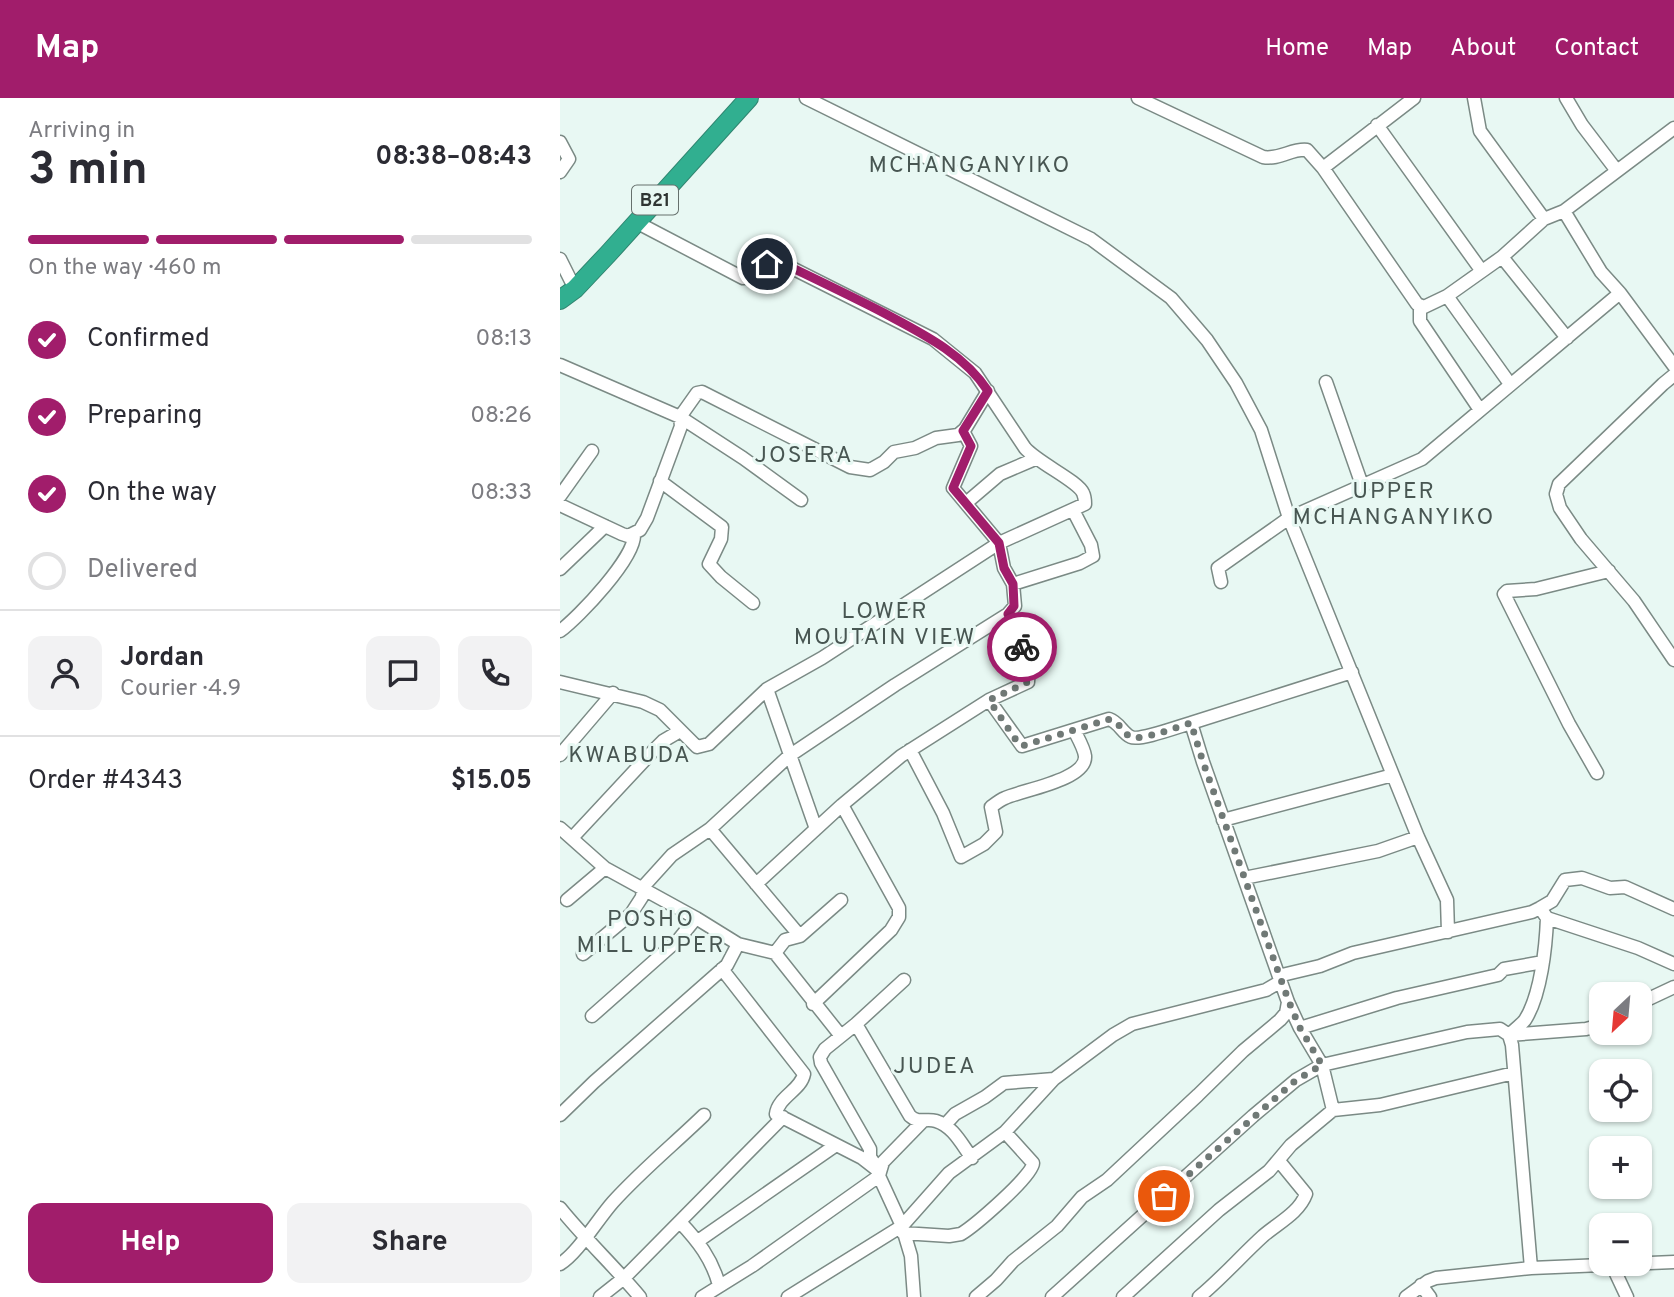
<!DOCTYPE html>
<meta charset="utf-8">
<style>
body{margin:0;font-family:Overpass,sans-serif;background:#f2f2f3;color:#2b2b33;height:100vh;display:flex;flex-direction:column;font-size:26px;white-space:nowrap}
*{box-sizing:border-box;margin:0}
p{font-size:23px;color:#7c7c81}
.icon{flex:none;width:38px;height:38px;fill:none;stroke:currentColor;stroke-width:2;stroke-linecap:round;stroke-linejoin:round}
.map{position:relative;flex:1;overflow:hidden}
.panel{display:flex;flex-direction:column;background:#fff;width:560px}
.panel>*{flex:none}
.needle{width:46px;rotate:206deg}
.buttons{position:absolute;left:1029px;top:884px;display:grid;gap:14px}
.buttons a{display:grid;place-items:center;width:63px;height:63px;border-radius:14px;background:#fff;box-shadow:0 2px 5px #0004;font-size:35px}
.pin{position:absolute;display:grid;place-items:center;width:60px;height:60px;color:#fff;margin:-30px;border:4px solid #fff;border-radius:50%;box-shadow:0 2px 7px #0007}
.courier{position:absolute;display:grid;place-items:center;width:70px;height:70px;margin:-35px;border:5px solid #a11d6b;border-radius:50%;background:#fff;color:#222;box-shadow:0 2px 9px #0007}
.summary em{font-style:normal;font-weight:700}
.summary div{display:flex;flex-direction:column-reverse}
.summary{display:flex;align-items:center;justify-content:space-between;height:119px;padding:0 28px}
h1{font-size:46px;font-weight:700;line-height:52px}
.bar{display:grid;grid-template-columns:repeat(4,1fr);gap:10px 7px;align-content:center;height:84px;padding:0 28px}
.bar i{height:9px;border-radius:5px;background:#e1e1e2}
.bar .selected{background:#a11d6b}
.bar p{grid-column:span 4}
.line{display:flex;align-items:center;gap:18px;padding:0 28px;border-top:2px solid #e1e1e2}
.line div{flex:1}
.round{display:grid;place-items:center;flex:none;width:74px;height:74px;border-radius:14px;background:#f2f2f3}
ol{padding:0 28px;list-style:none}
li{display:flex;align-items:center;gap:21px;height:77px}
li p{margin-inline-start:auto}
li .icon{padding:7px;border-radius:50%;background:#a11d6b;color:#fff;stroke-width:4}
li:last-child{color:#7c7c81}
li i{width:38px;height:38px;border:4px solid #e1e1e2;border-radius:50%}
.button{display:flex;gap:14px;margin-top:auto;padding:14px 28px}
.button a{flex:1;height:80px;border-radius:14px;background:#a11d6b;color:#fff;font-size:28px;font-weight:700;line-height:80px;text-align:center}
.button a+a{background:#f2f2f3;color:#2b2b33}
header{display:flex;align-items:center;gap:42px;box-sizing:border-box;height:98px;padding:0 35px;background:#a11d6b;color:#fff}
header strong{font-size:33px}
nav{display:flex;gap:38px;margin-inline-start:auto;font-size:24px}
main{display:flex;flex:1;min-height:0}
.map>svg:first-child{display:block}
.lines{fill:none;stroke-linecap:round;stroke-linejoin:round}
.minor-casing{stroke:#7b8a85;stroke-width:15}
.highway-casing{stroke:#30846f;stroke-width:20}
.minor{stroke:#fff;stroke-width:12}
.highway{stroke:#31af90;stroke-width:18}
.done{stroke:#707976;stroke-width:7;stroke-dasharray:0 12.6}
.route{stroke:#a11d6b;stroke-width:9}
.labels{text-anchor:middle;stroke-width:6;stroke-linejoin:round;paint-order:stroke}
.shield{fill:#e8f8f3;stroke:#66706d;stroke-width:2}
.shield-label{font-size:18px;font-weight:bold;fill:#2f3533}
.quarter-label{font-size:23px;letter-spacing:2px;fill:#485652;stroke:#e8f8f3}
</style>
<header>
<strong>Map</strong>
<nav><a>Home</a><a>Map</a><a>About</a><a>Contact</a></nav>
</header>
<main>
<section class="panel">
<div class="summary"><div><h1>3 min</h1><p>Arriving in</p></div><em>08:38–08:43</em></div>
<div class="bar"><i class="selected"></i><i class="selected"></i><i class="selected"></i><i></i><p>On the way · 460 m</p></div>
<ol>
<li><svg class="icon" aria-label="check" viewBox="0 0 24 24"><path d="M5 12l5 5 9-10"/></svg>Confirmed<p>08:13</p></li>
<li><svg class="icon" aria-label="check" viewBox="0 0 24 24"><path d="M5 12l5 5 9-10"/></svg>Preparing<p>08:26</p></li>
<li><svg class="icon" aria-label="check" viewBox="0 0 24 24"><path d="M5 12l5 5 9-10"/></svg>On the way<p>08:33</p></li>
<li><i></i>Delivered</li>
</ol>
<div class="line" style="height:126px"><a class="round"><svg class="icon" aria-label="person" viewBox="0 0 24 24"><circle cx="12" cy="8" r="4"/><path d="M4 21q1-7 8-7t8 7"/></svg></a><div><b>Jordan</b><p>Courier · 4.9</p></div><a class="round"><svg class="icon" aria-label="chat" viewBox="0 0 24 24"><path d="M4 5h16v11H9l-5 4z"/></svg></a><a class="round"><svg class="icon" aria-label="phone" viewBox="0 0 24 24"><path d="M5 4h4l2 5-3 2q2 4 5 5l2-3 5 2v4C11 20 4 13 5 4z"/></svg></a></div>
<div class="line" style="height:91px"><div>Order #4343</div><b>$15.05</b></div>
<div class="button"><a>Help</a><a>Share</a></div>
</section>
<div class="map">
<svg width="1114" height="1199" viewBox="0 0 1114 1199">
<rect width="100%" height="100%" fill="#e8f8f3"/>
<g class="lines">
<!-- minor casing -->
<g class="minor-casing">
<path id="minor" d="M246,0L531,141L611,200L647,242L676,285L701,332L729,420L858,739L887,802L888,834
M578,0L703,59C720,62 732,50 747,52L763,70L857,206L864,209L887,198L950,286
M914,0L920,33L984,121L1004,113L1114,30
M1006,0L1022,27L1057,73
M817,27L921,172
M0,44L9,61L0,74
M763,70L854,0
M942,159L1007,240
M0,161L15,191
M1060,195L1114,268
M887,198L942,159L984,121
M860,209V223L920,312
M0,267L120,319L183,360L241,402
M1114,277L1103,286L999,386L996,396L1000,410L1021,441L1074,503L1114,562
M766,284L802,387
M100,383L162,429L161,441L149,466L161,479L193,505
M0,398L32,353
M406,405L440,376L475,361
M0,407L62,436L68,438L80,432L87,420L121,328L120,319L137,295L142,294L290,369L310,372L324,364L334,354L355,350L376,340L398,337L405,331L428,293
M0,471L45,428
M661,484L658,470L729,420L862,361L1060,195L1041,174L1004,113
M453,486L520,465L533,458L531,447L513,412
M0,533C19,519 76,459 74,436
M0,584L83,604L100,612L137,649L149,646L207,591L262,560L439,445L393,390L411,348L403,333
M207,591L256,731
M429,602L462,648L549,621C560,625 562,635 571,639C580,643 620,628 631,625L643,664L728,904L740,930L762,967L773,1012L731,1047L709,1073L659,1112L563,1199
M631,625L792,574
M350,652L383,715L401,759L424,746L436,734L431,709C435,706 440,702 445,700C462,692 527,682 525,658C524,650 518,640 514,632
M0,657L53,595
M1037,675L1009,626L944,496L947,493L976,491L1049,473
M663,722L833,677
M0,730L45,770L136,820L178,846L215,855L281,938
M150,731L240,838
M12,740L94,652L103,643L120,633
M684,780L818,753L858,739
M196,786L282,707L341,658L429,602L468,584L469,567L448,516
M7,802L45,770
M980,810L992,803L1005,782L1022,780L1050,790L1065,789L1114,811
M987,820L1078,850L1114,866
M215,855L225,842L240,838L281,802
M23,856L71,816L82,799L83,789L112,757L150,731L229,658L335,587L448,516L455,508L453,486L444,470L439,445L525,406C525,403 525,399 523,395C518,383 478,365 465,350L415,275L373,241L216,162H211L201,179L183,180L76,124
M162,871L244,976C241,992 218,999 216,1016L302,1060L320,1074L319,1078L342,1128L351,1158L354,1199
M1080,905L1114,889
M253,906L331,832L339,819V810L282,707
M32,918L119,841L136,820
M296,926L350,1018C359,1026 366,1020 376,1023C393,1028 402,1047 412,1060
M740,930L837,900L938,877L944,871L983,864
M949,937L952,947L971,1170
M773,1012L820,1007L954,975
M0,1017L34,984L167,867L178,846
M385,1027L395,1016L425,999L444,985L494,981
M316,1068L310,1059V1051L261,965L260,959L265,951L296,926L344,882
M320,1074L323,1064L362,1024
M0,1110C25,1141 54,1168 80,1199
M120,1124C138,1143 152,1161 159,1187
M343,1135L389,1138L401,1136C414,1128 473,1078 473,1065L445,1034
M138,1143L276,1047
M0,1166C18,1155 37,1122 53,1104C81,1073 114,1046 144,1017
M1052,1167L1067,1199
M861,1187L870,1199
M40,1199L64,1180L223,1019
M142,1199L192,1168L319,1078
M228,1199L342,1128L389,1075L445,1034L494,981L553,937L572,926L706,892L718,885L722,877L760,868L793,855L972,814L980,810L987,820C986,848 981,897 965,922C961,927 954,932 949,937
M416,1199L436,1182L453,1163L497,1128L522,1099L547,1082L638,997L683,953L720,922L726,915L728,904
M492,1199L693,1018L736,982L762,967L907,934L940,931L949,937L1026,931L1041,927
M639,1199C662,1180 681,1158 703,1138C718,1125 739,1115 746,1096L719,1063
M846,1199L868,1183L876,1180L971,1170L1114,1164"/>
</g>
<!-- highway casing -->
<g class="highway-casing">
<path id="highway" d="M0,202L15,191L48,156L189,0"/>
</g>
<!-- minor -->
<use href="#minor" class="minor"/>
<!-- highway -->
<use href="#highway" class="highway"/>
</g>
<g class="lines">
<!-- done -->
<path class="done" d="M462,549L469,567L468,584L429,602L458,645L462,648L550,621C561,625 562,635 571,639C581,643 620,628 631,625L643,664L729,904L740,930L762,967L736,982L604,1098"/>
<!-- route -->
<path class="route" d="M207,166L211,162H216C251,179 287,196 322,214C361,235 403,255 428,293L403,333L411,348L393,390L439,445L444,470L453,486L454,508L448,516L462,549"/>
</g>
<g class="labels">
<!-- shield labels -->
<rect class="shield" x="72" y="87.5" width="46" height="29" rx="5"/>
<g class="shield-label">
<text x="95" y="108">B21</text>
</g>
<!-- quarter labels -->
<g class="quarter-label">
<text x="410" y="74">MCHANGANYIKO</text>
<text x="244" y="364">JOSERA</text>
<text x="834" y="400">UPPER<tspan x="834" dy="26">MCHANGANYIKO</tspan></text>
<text x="325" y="520">LOWER<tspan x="325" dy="26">MOUTAIN VIEW</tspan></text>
<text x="70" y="664">KWABUDA</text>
<text x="91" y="828">POSHO<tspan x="91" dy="26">MILL UPPER</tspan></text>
<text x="375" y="975">JUDEA</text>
</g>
</g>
</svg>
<div class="buttons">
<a><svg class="needle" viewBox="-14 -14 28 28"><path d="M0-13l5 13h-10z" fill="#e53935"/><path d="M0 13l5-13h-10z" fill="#7c7c81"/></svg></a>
<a><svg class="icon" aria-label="locate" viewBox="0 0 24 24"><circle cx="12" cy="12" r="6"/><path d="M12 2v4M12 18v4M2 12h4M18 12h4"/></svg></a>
<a>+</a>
<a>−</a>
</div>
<div class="pin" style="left:604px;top:1098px;background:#ea580c"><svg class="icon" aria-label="bag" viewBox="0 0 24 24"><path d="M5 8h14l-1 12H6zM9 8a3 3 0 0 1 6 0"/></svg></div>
<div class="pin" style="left:207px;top:166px;background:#1f2937"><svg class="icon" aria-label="home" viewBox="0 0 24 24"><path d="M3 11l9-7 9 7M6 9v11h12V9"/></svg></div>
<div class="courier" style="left:462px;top:549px"><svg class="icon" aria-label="bike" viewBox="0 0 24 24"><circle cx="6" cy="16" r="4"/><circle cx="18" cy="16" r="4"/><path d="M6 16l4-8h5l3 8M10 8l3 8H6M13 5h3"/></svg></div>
</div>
</main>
